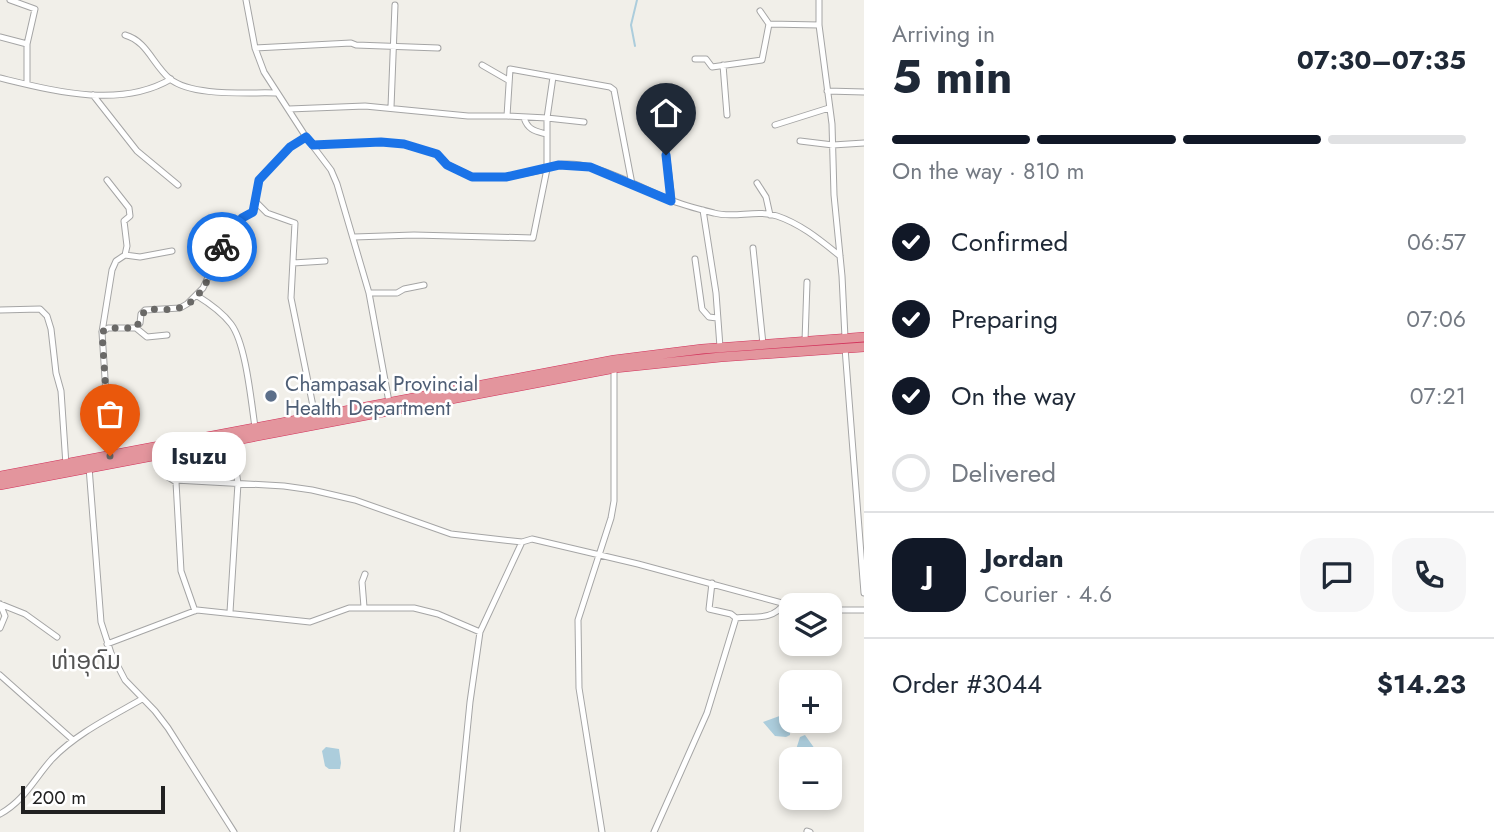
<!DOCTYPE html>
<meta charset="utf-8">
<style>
body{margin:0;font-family:Jost,"Noto Sans Lao",sans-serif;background:#f6f6f7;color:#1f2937;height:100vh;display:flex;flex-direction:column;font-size:26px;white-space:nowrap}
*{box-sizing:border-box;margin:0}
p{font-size:23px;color:#747a83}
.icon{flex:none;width:38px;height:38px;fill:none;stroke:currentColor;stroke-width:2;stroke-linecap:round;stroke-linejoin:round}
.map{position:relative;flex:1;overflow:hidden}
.panel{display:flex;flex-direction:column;background:#fff;width:630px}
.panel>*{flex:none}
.tools{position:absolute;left:779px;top:593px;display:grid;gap:14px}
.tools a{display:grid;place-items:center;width:63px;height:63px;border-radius:14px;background:#fff;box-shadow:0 4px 10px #0003;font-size:35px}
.scale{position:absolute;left:21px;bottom:18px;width:144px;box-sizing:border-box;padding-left:7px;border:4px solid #212121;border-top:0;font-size:19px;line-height:24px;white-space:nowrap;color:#212121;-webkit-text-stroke:5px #fff;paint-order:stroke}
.pin{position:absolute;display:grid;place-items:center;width:60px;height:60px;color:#fff;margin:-72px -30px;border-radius:50% 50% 50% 0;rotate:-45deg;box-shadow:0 0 7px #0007}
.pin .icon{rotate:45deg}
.courier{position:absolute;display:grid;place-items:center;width:70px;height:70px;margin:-35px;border:5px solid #1a73e8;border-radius:50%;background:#fff;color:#222;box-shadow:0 2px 9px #0007}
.bubble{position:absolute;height:49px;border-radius:21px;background:#fff;box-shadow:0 4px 10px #0003;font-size:23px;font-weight:700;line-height:49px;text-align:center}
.summary em{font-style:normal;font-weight:700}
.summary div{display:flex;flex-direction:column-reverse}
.summary{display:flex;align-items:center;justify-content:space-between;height:119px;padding:0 28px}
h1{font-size:46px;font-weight:700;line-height:52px}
.bar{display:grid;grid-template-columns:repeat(4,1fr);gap:10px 7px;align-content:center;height:84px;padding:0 28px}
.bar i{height:9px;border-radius:5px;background:#e0e1e3}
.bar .on{background:#111827}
.bar p{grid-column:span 4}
.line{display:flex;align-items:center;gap:18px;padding:0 28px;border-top:2px solid #e0e1e3}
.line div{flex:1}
.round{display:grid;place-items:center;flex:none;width:74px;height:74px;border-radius:21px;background:#f6f6f7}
ol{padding:0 28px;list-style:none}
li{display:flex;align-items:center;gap:21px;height:77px}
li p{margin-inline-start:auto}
li .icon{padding:7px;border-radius:50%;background:#111827;color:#fff;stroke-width:4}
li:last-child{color:#747a83}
li i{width:38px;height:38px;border:4px solid #e0e1e3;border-radius:50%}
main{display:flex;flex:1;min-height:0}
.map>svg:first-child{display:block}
.water{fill:#accddc}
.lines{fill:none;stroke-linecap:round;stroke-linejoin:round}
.stream{stroke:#accddc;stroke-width:2}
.street-casing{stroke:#a5a5a5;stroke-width:7}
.highway-casing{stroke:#d2325b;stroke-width:10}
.street{stroke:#fff;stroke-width:5}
.highway{stroke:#e3959d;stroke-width:9}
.done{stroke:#6a6967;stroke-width:7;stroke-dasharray:0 12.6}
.route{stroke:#1a73e8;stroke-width:9}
.service-dot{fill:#5c6f8a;stroke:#fff;stroke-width:2.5}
.labels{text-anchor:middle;stroke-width:5;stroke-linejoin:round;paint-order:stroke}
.service-label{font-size:21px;fill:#4e5e75;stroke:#fff;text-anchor:start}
.quarter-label{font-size:24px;fill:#545454;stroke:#fff}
</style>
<main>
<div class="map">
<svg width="864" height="832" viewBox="0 0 864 832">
<rect width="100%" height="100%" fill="#f1efe9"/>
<!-- water -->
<path class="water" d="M785,714L791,719L790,735L786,737L775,736L763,722Z
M805,735L815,749V759H793L800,737Z
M326,747L339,749L341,763L340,769H329L325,766L322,751Z"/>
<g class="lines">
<!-- stream -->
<path class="stream" d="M635,46L631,25L637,0"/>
<!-- street casing -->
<g class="street-casing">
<path id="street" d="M10,0L35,9L27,44V84
M246,0L255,48L264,72L306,137L331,170L337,184L369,293L389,402
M819,0V25L832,124L834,195L842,276L845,338
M760,11L769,24
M125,35C147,41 153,65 170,79C193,97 248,92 277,93
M0,37L27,44
M255,48L351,43L356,45L438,48
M695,59H706L712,67L762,60L769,24L819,25
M482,65L508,80
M723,65L727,115
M553,77L547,118L584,122
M0,78C54,91 120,109 171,79
M827,91L864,92
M93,95L137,151L178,185
M391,107L395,5
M289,109L365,106L468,116H507L510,69L610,87L614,90L632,184
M661,110L672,200
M524,118C528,130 535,131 546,134
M775,125L829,108
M800,141L833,145L864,143
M313,145L381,142L404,144L437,154L448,165L473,177H506L547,169V118L507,116
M107,180L129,208L130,216L124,221L127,246L125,255L116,261L112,270L102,332L110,456
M757,183L766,197L770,215
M256,202L267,213L295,223L291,298L315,416
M703,210L716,293L720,347
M354,237L414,235L533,238L547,169C578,151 638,187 668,199C682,205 698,209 714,213C735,219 755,209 777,216C801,224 820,240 840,256
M753,248L763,344
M125,255L140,257L172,251
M695,259L702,309L709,317L717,318
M293,263L325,261
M369,293H397L404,289L424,285
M196,295C209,303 222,312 231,324C246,344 251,401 255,427
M0,310L40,309L47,316L51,329L56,373L61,391L66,465
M136,328L147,337L167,335
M102,332L108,328H136L140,323L141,314L145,310L180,308L187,304L203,288L222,247L236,235L242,218L253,212L259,180L290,147L306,137
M805,341L807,282
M845,348L864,593
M162,453L168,477L176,482L181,571L195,611
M89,467L101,622L111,653L125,680L155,711L168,728L234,832
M175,480L284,486L312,490L355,500L451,534L522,542
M0,604L25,614L57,637
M0,604L5,616L0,628
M364,607L362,582L365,574
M830,610H864
M230,612L238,483L231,440
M736,618C754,616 772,621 784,604
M107,644L197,610L310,622L349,608H414L438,614L480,632
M0,675L73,740
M0,814C25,800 34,779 52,759C77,733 111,717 142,699
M807,831L810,832
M457,832L470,702L480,632L522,542L532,539L638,564L793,606
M602,832L579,688L578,620L611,518L614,501V366
M654,832L707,713L736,618L731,614L709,609L712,583"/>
</g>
<!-- highway casing -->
<g class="highway-casing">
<path id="highway" d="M0,476L614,360L702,349L864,337
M0,485L615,368L721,357L864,347"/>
</g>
<!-- street -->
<use href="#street" class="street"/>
<!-- highway -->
<use href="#highway" class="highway"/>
</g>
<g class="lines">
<!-- done -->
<path class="done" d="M110,456L102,332L108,328H136L145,310C156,308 168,311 178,308C204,302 212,267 222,247"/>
<!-- route -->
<path class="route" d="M222,247L236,234L242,218L253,212L259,180L290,147L306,137L313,145L381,142L404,144L437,154L447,165L472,177H506L559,165L590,167L671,201L666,155"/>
</g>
<!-- markers -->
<circle class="service-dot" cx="271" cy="396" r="7"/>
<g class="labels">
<!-- service labels -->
<g class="service-label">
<text x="285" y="391">Champasak Provincial<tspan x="285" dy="24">Health Department</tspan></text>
</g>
<!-- quarter labels -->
<g class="quarter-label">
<text x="86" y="669">ທ່າອຸດົມ</text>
</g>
</g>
</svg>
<div class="tools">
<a><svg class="icon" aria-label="layers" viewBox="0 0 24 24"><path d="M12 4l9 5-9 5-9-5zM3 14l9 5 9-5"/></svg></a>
<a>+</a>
<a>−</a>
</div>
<div class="scale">200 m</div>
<div class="pin" style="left:110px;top:456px;background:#ea580c"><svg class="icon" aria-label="bag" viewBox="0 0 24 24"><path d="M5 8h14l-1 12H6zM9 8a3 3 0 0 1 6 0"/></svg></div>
<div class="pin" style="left:666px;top:155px;background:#1f2937"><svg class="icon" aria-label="home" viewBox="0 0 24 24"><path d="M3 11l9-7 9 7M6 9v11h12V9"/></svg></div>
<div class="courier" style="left:222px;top:247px"><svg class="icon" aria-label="bike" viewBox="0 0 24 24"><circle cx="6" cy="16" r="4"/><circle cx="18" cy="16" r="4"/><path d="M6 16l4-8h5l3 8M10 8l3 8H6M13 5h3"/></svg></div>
<div class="bubble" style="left:152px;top:432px;width:94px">Isuzu</div>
</div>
<section class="panel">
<div class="summary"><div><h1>5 min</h1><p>Arriving in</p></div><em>07:30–07:35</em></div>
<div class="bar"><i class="on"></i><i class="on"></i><i class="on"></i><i></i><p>On the way · 810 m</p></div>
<ol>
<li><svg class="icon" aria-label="check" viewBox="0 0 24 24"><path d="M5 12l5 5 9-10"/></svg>Confirmed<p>06:57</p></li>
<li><svg class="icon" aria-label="check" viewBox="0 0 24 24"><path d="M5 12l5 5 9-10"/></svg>Preparing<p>07:06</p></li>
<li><svg class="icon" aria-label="check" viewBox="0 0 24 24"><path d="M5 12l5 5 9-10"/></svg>On the way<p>07:21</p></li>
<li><i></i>Delivered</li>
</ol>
<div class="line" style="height:126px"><b class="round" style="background:#111827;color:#fff">J</b><div><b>Jordan</b><p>Courier · 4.6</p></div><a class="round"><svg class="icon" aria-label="chat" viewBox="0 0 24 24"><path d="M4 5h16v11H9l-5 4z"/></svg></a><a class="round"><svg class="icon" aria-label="phone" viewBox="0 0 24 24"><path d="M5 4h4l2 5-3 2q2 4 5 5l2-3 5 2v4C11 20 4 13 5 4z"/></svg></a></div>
<div class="line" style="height:91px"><div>Order #3044</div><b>$14.23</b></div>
</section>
</main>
